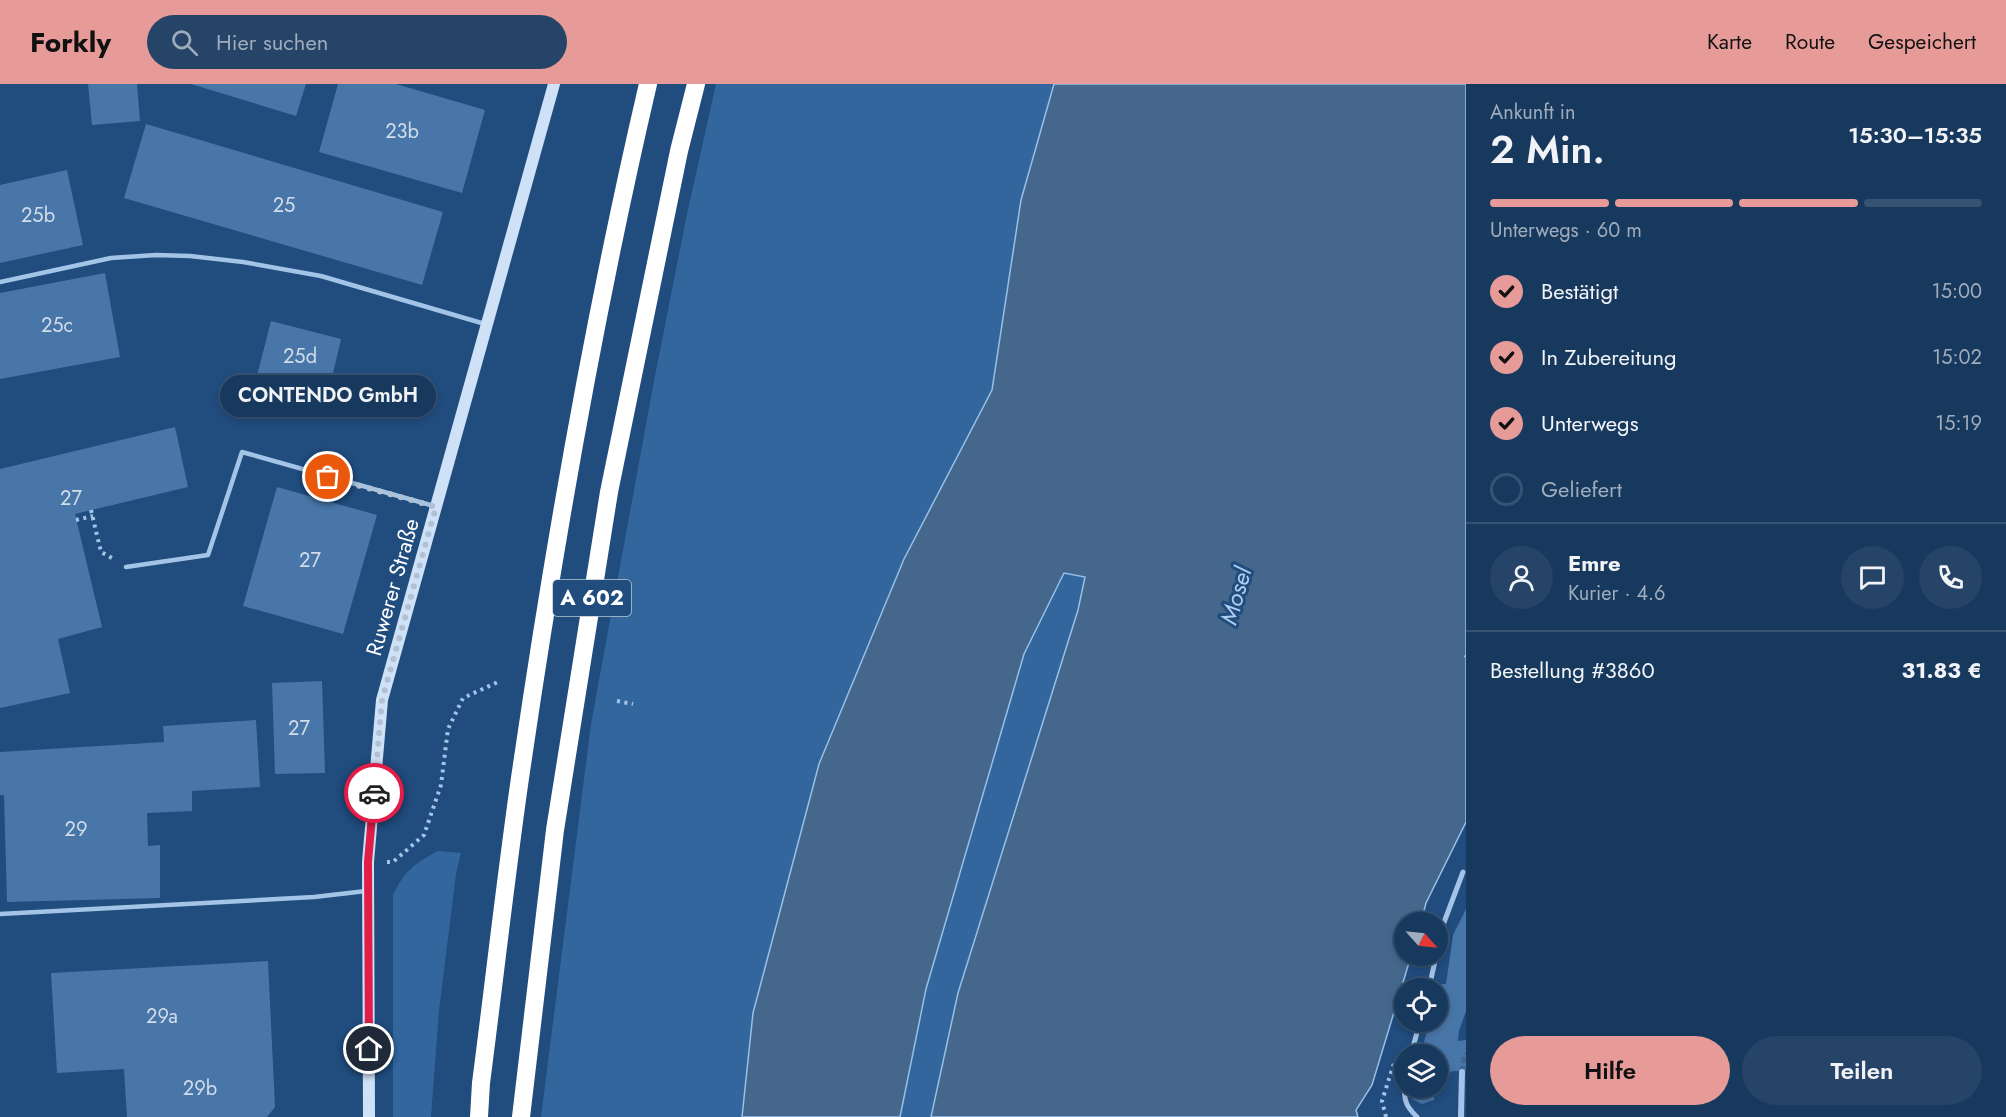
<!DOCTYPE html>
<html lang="de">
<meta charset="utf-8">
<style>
body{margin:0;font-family:Jost,sans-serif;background:#254467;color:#f1f3f6;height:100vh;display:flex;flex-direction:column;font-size:22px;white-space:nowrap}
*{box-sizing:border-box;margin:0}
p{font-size:20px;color:#9facbc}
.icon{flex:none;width:33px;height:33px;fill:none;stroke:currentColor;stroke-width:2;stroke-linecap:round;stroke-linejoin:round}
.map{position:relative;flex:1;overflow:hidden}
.details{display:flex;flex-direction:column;background:#18395e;width:540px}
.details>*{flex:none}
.needle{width:39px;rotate:117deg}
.fabs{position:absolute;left:1394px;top:828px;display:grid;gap:12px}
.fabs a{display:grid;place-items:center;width:54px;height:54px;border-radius:50%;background:#18395e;box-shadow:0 3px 9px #0003,0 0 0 2px #365373;font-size:30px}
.pin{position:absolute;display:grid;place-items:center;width:51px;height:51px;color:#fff;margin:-26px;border:3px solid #fff;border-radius:50%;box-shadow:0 2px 6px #0007}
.courier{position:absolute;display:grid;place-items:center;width:60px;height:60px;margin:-30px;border:4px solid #e11d48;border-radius:50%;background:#fff;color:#222;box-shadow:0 2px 8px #0007}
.bubble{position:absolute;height:42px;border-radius:21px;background:#18395e;box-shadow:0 3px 9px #0003,0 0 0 2px #365373;font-size:20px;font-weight:600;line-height:42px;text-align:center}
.overview em{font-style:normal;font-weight:600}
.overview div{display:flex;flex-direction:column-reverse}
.overview{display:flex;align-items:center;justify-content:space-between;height:102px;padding:0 24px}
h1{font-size:39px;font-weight:600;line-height:45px}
.bar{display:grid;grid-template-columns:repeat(4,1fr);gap:9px 6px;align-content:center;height:72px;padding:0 24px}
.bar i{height:8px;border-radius:4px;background:#365373}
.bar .selected{background:#e69b98}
.bar p{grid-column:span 4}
.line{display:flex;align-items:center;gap:15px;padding:0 24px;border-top:2px solid #365373}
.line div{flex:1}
.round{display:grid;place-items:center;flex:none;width:63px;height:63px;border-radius:32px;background:#254467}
ol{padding:0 24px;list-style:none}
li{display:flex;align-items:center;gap:18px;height:66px}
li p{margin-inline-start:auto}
li .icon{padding:6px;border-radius:50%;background:#e69b98;color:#111;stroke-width:4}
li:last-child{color:#9facbc}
li i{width:33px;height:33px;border:3px solid #365373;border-radius:50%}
.button{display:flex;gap:12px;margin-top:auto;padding:12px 24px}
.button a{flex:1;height:69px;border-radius:36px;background:#e69b98;color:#111;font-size:24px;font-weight:600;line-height:69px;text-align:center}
.button a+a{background:#254467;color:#f1f3f6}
header{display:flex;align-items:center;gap:36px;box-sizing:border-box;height:84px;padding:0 30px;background:#e69b98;color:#111}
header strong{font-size:28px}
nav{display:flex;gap:33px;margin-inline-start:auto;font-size:21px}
.search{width:420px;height:54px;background:#254467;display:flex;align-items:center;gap:15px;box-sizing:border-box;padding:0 21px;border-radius:33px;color:#9facbc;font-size:22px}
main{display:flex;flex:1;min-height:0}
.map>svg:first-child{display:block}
.green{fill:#32669d}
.water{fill:#46678c;stroke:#97c0e9;stroke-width:1.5}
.building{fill:#4876a8}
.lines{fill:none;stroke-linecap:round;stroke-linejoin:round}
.minor-tunnel{stroke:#416791;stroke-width:6;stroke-dasharray:6 3;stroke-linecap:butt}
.path{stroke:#a4c4e7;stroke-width:4;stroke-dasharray:3 4.5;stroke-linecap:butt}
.service{stroke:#a4c4e7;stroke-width:4.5}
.pedestrian{stroke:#a4c4e7;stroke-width:5}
.minor{stroke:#a4c4e7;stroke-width:6}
.secondary{stroke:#cee1f6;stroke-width:12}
.motorway{stroke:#fff;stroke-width:18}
.done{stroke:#b1c0d2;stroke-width:6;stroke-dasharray:0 10.8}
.route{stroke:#e11d48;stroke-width:8}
.labels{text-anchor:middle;stroke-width:6;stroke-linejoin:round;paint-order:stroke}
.number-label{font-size:20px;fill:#d1dde9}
.shield{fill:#204c7e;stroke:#bcc9d8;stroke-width:1.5}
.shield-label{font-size:21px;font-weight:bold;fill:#fff}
.street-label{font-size:22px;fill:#fff;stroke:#204c7e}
.water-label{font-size:24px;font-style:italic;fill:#afceef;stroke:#204c7e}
</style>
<header>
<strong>Forkly</strong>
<div class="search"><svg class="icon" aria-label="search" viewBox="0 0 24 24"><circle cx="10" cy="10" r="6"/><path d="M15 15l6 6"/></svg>Hier suchen</div>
<nav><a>Karte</a><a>Route</a><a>Gespeichert</a></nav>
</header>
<main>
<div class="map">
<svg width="1466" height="1033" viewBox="0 0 1466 1033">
<rect width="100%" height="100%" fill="#204c7e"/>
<!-- green -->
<path class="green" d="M716,0H1054L1021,116L992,306L904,475L819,680L753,929L742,1033H541L591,640L654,297L687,130Z
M1063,489L1085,493L1078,526L958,909L931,1033H900L926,905L1024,570Z
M438,767L461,769L456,790L439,926L431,1033H393V811C405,786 414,780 438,767Z"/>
<!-- water -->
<path class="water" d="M1054,0H1466V738L1426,819L1421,838H1404V872H1411L1372,1001L1356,1026L1358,1033H931L958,909L1078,526L1085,493L1064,489L1024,570L926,905L900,1033H742L753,929L819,680L904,475L992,306L1021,116Z"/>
<!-- building -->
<path class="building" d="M88,0H137L140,37L92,41Z
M191,0H306L296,32Z
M338,0H396L485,26L462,109L319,68Z
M146,40L443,128L422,201L124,114Z
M67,86L83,161L0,179V101Z
M105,189L120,273L0,295V209Z
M271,237L341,255L329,306L283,295L275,324L250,319Z
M175,343L188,403L75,430L102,543L58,555L70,609L0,624V385Z
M277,403L377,431L343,550L243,522Z
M322,597L325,689L275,690L272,599Z
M256,636L260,703L192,707V727L147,729L148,762L160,761V814L7,818L4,711H0V668L164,658L163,642Z
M1466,825V927L1459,947L1458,957L1466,956V987H1453L1437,996V970H1421L1429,938H1437V909L1440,900H1446L1453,851Z
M268,877L275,1023L267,1033H127L124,985L57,989L51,889Z
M1415,1004H1434V1016L1422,1020L1412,1015Z"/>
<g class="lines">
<!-- minor-tunnel -->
<path class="minor-tunnel" d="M1462,988L1466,969"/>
<!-- path -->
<path class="path" d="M91,426L101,468L112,474
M76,436L93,432
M1465,571L1466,572
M617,617L633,620
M387,778H393L424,751L441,701L448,645L463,614L498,598
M1386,1033L1382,1017L1395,976"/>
<!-- service -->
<path class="service" d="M0,198L111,174L156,171L190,172L243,178L321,192L485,240
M126,483L208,471L242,368L434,422
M0,830L314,813L366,807"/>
<!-- pedestrian -->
<path class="pedestrian" d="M1429,904L1443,841L1463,788
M1411,970L1420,938
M1405,1004C1403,1017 1408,1024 1417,1033"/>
<!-- minor -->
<path class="minor" d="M1461,1033L1462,988"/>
<!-- secondary -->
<path class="secondary" d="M369,1033L368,778L382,616L554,0"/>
<!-- motorway -->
<path class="motorway" d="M479,1033L481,999C494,899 505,800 519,701C553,466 594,231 648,0
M521,1033L555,746L609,408L679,67L696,0"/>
</g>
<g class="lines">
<!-- done -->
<path class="done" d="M328,393L436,423L382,616L374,709"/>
<!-- route -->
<path class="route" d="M369,965L368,778L374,709"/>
</g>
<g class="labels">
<!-- number labels -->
<g class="number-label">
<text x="402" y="54">23b</text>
<text x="284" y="128">25</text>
<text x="38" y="138">25b</text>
<text x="57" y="248">25c</text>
<text x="300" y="279">25d</text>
<text x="71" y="421">27</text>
<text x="310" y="483">27</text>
<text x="299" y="651">27</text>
<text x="76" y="752">29</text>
<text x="162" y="939">29a</text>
<text x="200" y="1011">29b</text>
</g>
<!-- shield labels -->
<rect class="shield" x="553" y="496" width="78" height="36" rx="4.5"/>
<g class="shield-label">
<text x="592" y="521">A 602</text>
</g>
<!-- street labels -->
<g class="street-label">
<text transform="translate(392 503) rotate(-74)" y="8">Ruwerer Straße</text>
</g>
<!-- water labels -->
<g class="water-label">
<text transform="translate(1236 512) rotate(-74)" y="8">Mosel</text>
</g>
</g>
</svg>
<div class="fabs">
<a><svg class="needle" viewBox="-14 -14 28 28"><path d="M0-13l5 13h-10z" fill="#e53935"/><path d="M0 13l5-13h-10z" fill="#9facbc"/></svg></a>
<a><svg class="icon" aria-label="locate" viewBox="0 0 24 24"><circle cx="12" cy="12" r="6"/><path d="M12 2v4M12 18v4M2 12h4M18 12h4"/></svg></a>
<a><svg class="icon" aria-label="layers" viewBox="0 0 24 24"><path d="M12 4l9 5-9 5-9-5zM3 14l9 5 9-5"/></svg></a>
</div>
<div class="pin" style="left:328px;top:393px;background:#ea580c"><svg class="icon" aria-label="bag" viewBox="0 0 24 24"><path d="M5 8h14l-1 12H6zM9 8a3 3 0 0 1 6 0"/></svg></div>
<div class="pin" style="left:369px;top:965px;background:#1f2937"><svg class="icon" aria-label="home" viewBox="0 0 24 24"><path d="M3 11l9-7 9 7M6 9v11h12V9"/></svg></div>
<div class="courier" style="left:374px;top:709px"><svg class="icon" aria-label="car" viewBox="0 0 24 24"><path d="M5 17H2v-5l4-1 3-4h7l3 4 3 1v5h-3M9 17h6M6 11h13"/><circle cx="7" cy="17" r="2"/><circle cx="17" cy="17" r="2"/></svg></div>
<div class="bubble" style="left:220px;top:291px;width:216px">CONTENDO GmbH</div>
</div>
<section class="details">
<div class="overview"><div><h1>2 Min.</h1><p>Ankunft in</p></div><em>15:30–15:35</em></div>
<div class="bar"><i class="selected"></i><i class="selected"></i><i class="selected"></i><i></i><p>Unterwegs · 60 m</p></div>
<ol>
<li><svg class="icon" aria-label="check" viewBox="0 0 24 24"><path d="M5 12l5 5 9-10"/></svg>Bestätigt<p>15:00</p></li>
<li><svg class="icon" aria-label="check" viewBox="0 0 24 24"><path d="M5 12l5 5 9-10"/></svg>In Zubereitung<p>15:02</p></li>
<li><svg class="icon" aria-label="check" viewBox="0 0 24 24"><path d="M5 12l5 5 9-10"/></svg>Unterwegs<p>15:19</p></li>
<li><i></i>Geliefert</li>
</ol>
<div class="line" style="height:108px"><a class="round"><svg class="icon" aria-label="person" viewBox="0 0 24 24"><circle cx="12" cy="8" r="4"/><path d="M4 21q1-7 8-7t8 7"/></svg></a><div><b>Emre</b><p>Kurier · 4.6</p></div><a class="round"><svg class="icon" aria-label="chat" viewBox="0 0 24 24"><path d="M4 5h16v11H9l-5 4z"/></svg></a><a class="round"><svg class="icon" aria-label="phone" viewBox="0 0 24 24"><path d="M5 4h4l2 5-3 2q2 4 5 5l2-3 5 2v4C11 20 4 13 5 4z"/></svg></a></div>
<div class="line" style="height:78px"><div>Bestellung #3860</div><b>31.83 €</b></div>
<div class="button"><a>Hilfe</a><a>Teilen</a></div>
</section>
</main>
